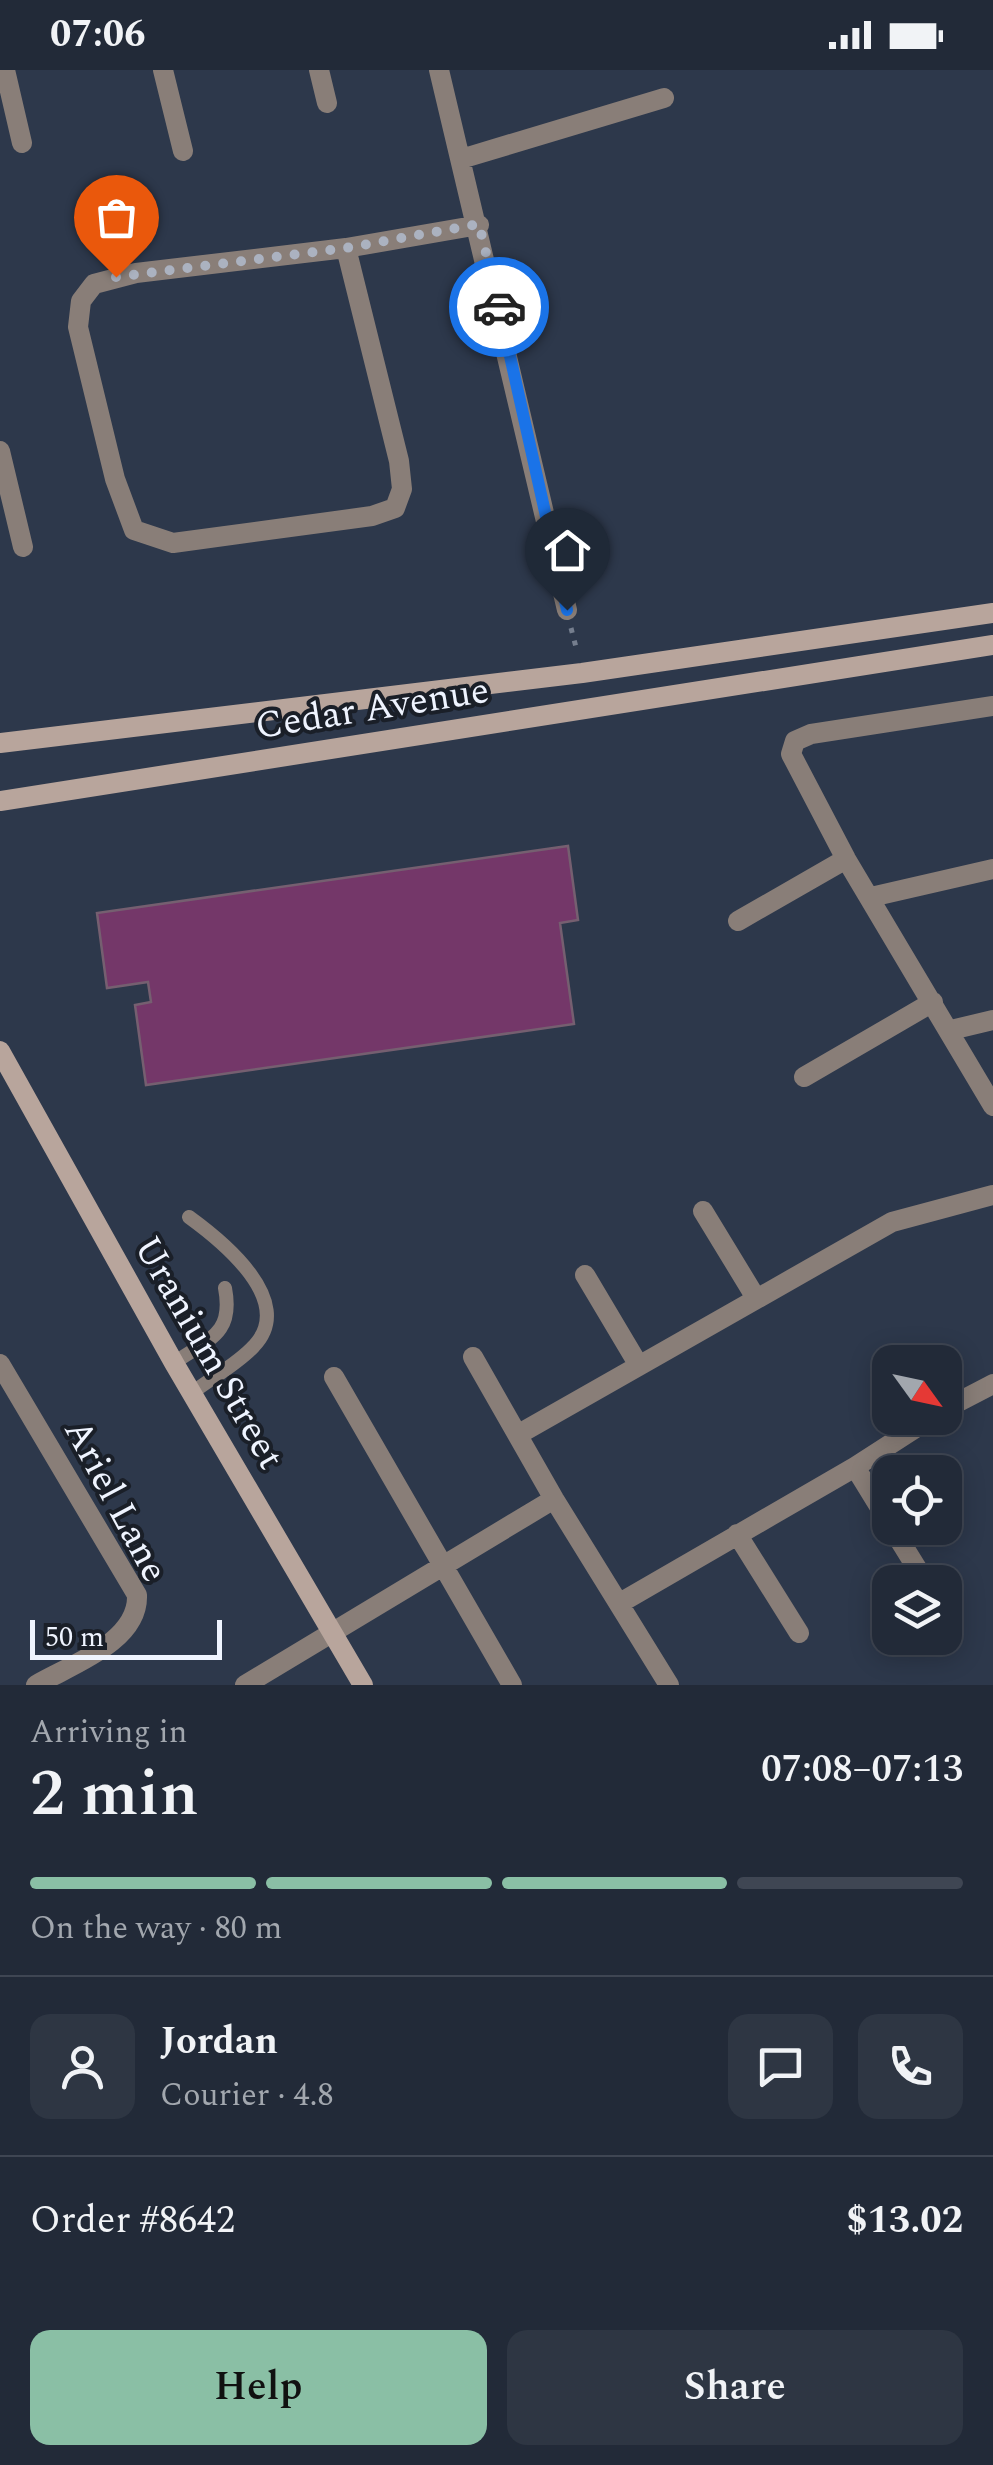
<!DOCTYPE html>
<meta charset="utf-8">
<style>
body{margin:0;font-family:Spectral,serif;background:#2e3643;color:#f1f3f6;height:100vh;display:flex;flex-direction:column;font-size:38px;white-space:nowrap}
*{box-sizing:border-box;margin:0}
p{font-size:32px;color:#a2a7ae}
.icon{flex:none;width:55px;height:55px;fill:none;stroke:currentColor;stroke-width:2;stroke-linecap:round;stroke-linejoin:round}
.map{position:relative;height:1615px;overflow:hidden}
.details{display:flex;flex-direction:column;background:#222a38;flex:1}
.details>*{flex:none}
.needle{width:65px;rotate:123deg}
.buttons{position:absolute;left:872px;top:1275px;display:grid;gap:20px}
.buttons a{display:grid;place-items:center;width:90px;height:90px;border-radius:20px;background:#222a38;box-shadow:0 5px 25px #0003,0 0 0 2px #3f4653;font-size:50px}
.scale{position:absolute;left:30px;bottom:25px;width:192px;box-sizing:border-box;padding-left:10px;border:5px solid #eff4ff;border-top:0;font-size:28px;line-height:35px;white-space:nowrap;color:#eff4ff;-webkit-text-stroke:8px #1a1f28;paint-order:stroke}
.pin{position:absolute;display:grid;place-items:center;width:85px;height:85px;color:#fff;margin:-102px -42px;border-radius:50% 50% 50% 0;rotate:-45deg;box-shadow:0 0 10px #0007}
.pin .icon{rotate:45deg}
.courier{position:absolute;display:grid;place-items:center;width:100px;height:100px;margin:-50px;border:8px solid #1a73e8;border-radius:50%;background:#fff;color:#222;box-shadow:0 2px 12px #0007}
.overview em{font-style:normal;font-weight:600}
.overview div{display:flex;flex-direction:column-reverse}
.overview{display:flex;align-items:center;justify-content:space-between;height:170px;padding:0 30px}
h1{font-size:65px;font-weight:600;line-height:75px}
.bar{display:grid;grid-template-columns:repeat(4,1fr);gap:15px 10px;align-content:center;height:120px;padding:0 30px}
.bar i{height:12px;border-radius:8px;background:#3f4653}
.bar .on{background:#8abfa5}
.bar p{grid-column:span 4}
.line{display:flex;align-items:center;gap:25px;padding:0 30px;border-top:2px solid #3f4653}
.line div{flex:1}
.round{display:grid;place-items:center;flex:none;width:105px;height:105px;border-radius:20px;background:#2e3643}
.action{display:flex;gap:20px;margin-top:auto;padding:20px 30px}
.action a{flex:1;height:115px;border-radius:20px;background:#8abfa5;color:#111;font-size:40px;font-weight:600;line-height:115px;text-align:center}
.action a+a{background:#2e3643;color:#f1f3f6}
.status{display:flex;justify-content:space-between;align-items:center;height:70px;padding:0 50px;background:#222a38;direction:ltr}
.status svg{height:28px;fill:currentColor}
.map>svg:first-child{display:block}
.building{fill:#743769;stroke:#755f70;stroke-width:2.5}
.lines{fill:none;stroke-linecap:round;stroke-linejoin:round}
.path{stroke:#757e8e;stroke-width:5;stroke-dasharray:5 8;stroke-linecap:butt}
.lane{stroke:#897e78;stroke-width:14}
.street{stroke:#897e78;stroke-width:20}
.secondary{stroke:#b8a59c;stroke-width:20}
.done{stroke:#abb2c0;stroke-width:10;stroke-dasharray:0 18}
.route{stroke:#1a73e8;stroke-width:12}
.labels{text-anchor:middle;stroke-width:8;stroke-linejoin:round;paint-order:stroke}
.street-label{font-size:38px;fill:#eff4ff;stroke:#1a1f28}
</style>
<div class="status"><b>07:06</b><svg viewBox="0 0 49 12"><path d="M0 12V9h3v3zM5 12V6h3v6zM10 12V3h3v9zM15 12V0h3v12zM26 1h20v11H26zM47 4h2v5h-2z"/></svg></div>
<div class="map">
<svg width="993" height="1615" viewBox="0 0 993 1615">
<rect width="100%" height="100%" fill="#2d384b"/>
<!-- building -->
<path class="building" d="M568,776L578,850L560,853L574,954L146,1015L135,935L151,932L148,912L107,918L97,843Z"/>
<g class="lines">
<!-- path -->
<path class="path" d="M571,558L577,581"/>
<!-- lane -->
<path class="lane" d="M189,1147C222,1171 297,1231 254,1276C238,1294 211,1308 192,1323
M174,1293C208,1269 234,1265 225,1218"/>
<!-- street -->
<path class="street" d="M5,0L22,73
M163,0L183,81
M319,0L327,33
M439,0L567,540
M461,89L664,28
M346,178L399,391L402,419L395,438L372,446L173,473L134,460L115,409L78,257L81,231L94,214L136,203L346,178L479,155
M0,381L23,477
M993,636L811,664L795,671L791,684L846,789L993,1036
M871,827L993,799
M738,851L846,789
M951,960L993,950
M804,1007L933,932
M703,1141L756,1228
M585,1205L638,1294
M473,1287L554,1429L669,1615
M0,1294L137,1525C139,1572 70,1595 36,1615
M334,1307L512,1615
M945,1339L993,1314
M519,1364L892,1152L993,1125
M855,1397L890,1454
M892,1458L918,1500
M737,1464L799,1563
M620,1533L855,1397L931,1348
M245,1615L554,1429"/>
<!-- secondary -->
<path class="secondary" d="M0,673L582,603L993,543
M0,731L993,575
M0,981L174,1293L363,1615"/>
</g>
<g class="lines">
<!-- done -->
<path class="done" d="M116,207L346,178L479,154L499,237"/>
<!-- route -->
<path class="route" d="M499,237L567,540"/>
</g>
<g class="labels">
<!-- street labels -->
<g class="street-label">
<text transform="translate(372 637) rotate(-9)" y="13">Cedar Avenue</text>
<text transform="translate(210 1282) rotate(60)" y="13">Uranium Street</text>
<text transform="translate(117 1430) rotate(62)" y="13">Ariel Lane</text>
</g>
</g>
</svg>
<div class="buttons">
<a><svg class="needle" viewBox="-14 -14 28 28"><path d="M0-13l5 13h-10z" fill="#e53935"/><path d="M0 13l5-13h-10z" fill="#a2a7ae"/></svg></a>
<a><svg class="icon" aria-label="locate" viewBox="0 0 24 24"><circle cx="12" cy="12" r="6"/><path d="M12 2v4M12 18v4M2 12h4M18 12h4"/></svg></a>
<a><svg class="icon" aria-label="layers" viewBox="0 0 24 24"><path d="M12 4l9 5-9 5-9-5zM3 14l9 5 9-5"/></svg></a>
</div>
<div class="scale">50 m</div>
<div class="pin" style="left:116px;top:207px;background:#ea580c"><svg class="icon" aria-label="bag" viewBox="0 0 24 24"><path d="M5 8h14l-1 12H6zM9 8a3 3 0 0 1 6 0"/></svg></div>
<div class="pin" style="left:567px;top:540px;background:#1f2937"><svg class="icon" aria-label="home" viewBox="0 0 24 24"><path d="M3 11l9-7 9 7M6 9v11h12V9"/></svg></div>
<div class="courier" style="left:499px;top:237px"><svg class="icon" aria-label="car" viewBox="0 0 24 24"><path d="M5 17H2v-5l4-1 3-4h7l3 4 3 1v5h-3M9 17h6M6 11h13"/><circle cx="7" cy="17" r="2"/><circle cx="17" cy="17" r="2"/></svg></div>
</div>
<section class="details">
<div class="overview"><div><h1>2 min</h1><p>Arriving in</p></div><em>07:08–07:13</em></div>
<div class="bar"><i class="on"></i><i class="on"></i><i class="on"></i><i></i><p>On the way · 80 m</p></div>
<div class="line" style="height:180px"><a class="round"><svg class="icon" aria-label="person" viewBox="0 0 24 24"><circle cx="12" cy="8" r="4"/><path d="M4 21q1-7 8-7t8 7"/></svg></a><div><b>Jordan</b><p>Courier · 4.8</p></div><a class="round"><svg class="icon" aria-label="chat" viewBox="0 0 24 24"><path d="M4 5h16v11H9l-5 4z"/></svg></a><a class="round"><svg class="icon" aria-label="phone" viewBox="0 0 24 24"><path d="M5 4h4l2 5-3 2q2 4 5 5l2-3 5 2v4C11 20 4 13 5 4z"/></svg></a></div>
<div class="line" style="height:130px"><div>Order #8642</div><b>$13.02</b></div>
<div class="action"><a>Help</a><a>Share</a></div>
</section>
